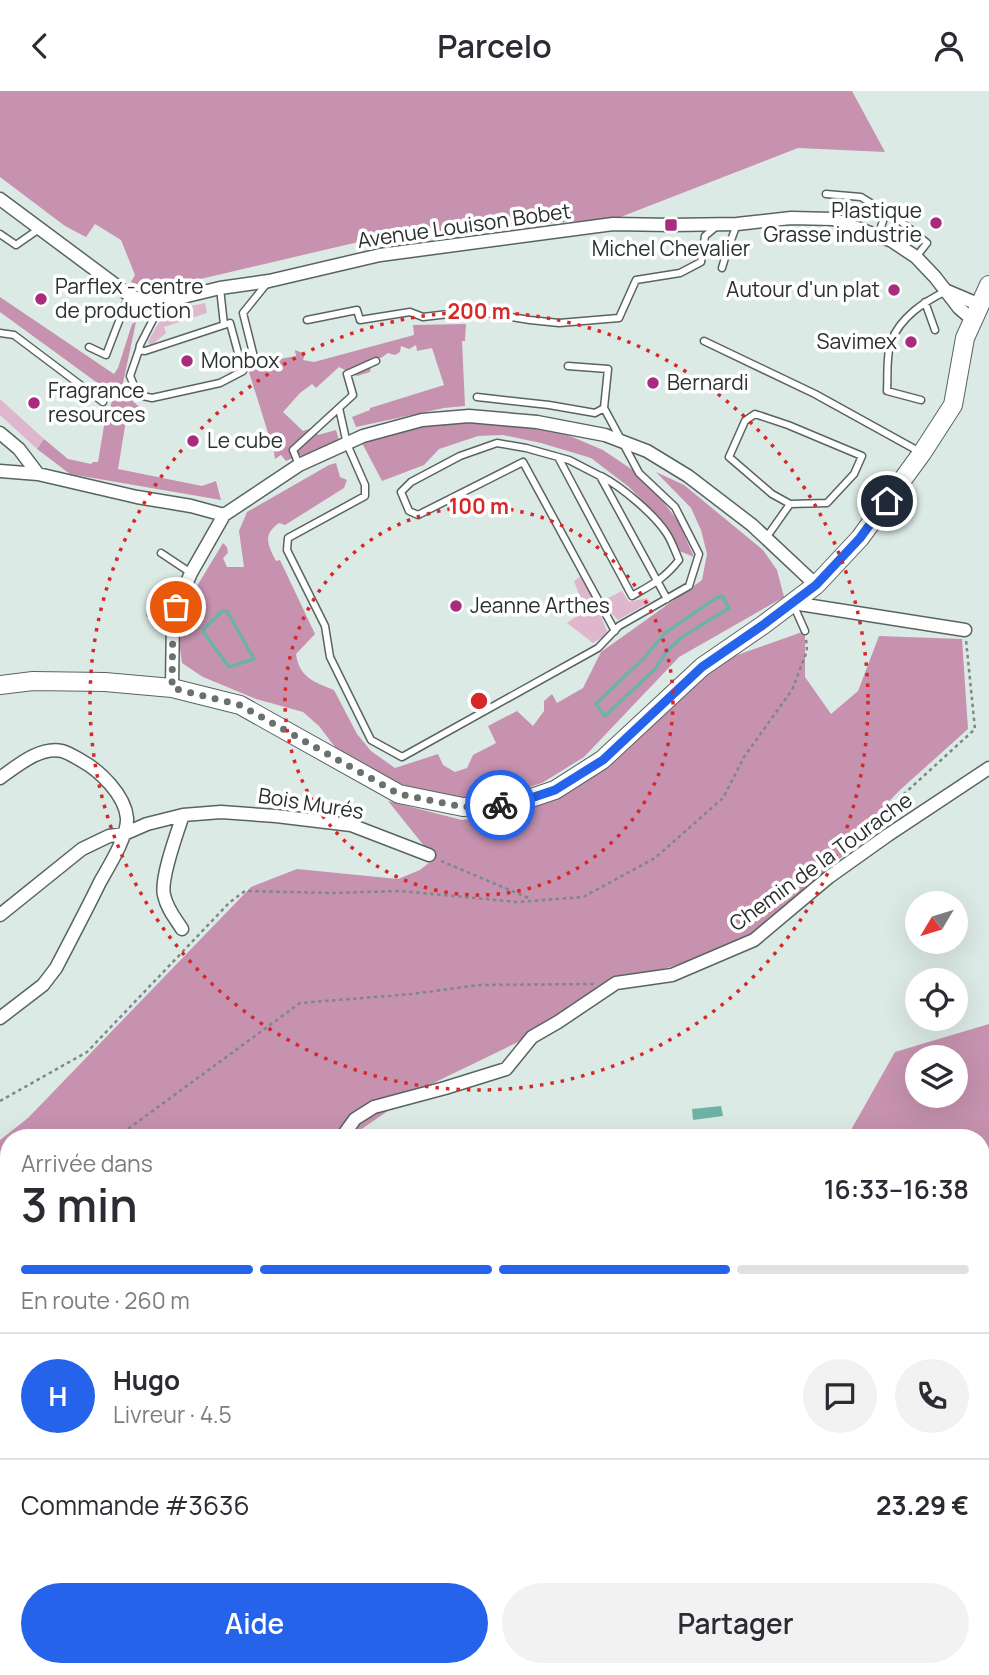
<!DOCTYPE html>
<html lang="fr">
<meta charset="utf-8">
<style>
body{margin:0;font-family:Manrope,sans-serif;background:#f2f2f3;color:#2b2b33;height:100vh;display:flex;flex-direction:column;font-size:26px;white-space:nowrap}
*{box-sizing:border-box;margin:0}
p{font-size:23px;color:#7c7c81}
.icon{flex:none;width:38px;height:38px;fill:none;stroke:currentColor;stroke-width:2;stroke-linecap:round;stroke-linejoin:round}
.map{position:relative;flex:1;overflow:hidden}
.details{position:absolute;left:0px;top:1038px;width:990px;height:548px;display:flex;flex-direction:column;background:#fff;border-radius:28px 28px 0 0;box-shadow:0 7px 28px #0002}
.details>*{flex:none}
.needle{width:46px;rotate:232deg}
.fabs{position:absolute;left:905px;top:800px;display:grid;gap:14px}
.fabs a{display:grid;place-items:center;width:63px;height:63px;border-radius:50%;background:#fff;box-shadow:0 7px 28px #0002;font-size:35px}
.pin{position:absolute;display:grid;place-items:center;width:60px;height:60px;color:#fff;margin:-30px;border:4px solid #fff;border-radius:50%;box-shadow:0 2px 7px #0007}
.courier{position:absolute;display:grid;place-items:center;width:70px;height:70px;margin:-35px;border:5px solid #2563eb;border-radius:50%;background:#fff;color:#222;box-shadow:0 2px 9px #0007}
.headline em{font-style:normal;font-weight:600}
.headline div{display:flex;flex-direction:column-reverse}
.headline{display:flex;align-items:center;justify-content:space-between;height:119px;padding:0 21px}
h1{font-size:46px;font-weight:600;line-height:52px}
.bar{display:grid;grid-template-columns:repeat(4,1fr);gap:10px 7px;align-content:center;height:84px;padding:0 21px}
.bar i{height:9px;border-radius:5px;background:#e1e1e2}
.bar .active{background:#2563eb}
.bar p{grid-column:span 4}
.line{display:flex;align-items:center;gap:18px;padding:0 21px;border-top:2px solid #e1e1e2}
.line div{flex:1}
.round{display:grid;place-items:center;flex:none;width:74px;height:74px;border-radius:37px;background:#f2f2f3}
.primary-button{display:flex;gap:14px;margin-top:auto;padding:14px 21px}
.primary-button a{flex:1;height:80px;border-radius:42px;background:#2563eb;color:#fff;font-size:28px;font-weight:600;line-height:80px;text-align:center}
.primary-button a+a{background:#f2f2f3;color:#2b2b33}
header{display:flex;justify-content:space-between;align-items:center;height:91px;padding:0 21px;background:#fff;font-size:32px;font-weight:600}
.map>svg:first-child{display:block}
.green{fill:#dfb7cd}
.forest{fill:#c692af;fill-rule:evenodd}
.water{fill:#6db3a5}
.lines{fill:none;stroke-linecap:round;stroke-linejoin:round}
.stream{stroke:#6db3a5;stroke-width:3.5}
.lane-casing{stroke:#596462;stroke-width:9}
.street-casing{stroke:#596462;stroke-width:15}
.secondary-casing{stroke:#596462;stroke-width:20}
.path{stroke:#7e8885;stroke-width:2.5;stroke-dasharray:3.5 3.5;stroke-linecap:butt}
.lane{stroke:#fff;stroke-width:6}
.street{stroke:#fff;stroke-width:12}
.secondary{stroke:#fff;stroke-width:18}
.done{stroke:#68716e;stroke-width:7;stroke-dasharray:0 12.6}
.route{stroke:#2563eb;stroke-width:9}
.ring{fill:none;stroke:#d62828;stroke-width:3.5;stroke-dasharray:3.5 7}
.poi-dot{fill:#a82b7d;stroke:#fff;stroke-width:2.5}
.labels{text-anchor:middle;stroke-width:7;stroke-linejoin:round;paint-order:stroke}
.poi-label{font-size:21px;fill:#2a302e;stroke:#fff;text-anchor:start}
.street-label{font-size:21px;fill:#2a302e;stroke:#fff}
.centre{fill:#d62828;stroke:#fff;stroke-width:3.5}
.ring-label{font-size:21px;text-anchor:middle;font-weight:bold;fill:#d62828;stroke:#fff;stroke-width:7;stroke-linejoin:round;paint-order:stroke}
</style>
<header><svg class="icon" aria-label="back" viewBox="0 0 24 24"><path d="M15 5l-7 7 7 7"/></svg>Parcelo<svg class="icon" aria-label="person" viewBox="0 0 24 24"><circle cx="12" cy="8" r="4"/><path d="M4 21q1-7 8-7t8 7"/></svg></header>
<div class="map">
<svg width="989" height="1584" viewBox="0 0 989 1584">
<rect width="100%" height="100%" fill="#dceae6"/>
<!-- green -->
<path class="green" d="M205,212L207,222L164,236L166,242L153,253L150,254L148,251C165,217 170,220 205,212Z
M0,308L44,348L37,358L0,324Z
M581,485L596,513L608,543L593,552L567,532L585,519L574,490Z
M622,500L629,511L647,507L650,511L618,529L608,519L604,509Z"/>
<!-- forest -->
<path class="forest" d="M0,0H852L885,61L798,57L618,127L384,145L153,199L131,191L135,184L121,149L95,133L86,146L65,135L0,86Z
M0,206L114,283L118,277L132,233L136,231L123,292L130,308L142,318L141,324L127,323L118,378L202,395L216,390L221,409L70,383L37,358L44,348L68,368L91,373L93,371H98L104,335L114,304L0,221Z
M466,233L465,250H462L465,315L444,317L356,336L352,326L370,319V317L444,294L432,257L417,260L416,254L409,258L401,255L400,261L395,264L388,262L381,267L374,266L368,269L371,275L370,281L357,285L339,276L316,297L312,293L300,302L283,321L303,340L312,337L318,344L336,339L339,349L306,368L300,364L286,370L281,364L275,368L274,361L249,281L260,272L296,265L295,259L305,263L303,269L314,271L414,244L413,234Z
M478,330L556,339L603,359L646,388L678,430L694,466L677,459L658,426L629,396L591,367L541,352L503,344L478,345L439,358L424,374L382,390L361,350L421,334Z
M336,372L340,386L347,389L344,397L285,434L279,432C262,444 268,454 276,470L280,469L315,543L296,563C299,586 314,591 334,599L357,643L371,660L395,677L438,663L443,674L455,681L467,677L473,664L496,652L488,635L517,620L533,635L544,620V610L552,603L557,612L583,597L601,561L702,489L707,463L701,439L691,417L656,381L684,394L763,459L777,479L784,506L679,566L584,666L542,692L496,706L449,707L406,695L361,677L335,656L319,635L303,621L256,608L203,586L182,572L178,542L185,515L223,452L227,456L228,462L223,467L227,476H244L239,440L247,421L329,374Z
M805,540V586L831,623L858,600L879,545L962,548L968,638L900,699L869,731L825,787L764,837L731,858L602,896L536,937L518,951L417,1000L350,1046H9V1315L0,1298V1049L28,1027L251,796L297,778L398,788L420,779L430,771L425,756L388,710L462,729L521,722L572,699L612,670L699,587L723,569Z
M989,933V1440L982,1448V1046H847L895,961ZM917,966H956V1004H917Z
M9,1533V1577H82L83,1584H0V1541Z"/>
<!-- water -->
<path class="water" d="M721,1015L723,1025L693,1029L692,1018Z"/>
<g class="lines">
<!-- stream -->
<path class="stream" d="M722,505L729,517L682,546L668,559L655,578L605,625L596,613L645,566L665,542L716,507Z
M222,520H227L254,568L229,576L204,542V538Z"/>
<!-- lane casing -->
<g class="lane-casing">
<path id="lane" d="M826,103L861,106L899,129L927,152L916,166
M0,143L16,154L39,138
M878,145L886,121
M722,177L727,160L737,133
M220,197L224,234
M925,211L935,239
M307,229L357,219L360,229L410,221L423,226L474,220L530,229L559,232L619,227L636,189L680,182L701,171L705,145L718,134
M0,242L14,244L103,311
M704,250L815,303L920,361
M89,256L106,264L129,204
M139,259L130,285L138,304L152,307L220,292L243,280L230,232L145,260L139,259L140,254L162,211
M256,274L243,222L268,191
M568,275L608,278L604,317
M921,309L887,300C888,284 886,265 891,251C900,226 924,211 946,200
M339,317L347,353L365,394V405L288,447L287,459L325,535L330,566L371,649L402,666L598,557L619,535L689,495L699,463L675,416L639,382L604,317L595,322L549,314L477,306
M755,323L788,334L862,365L854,383L827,412L790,413L772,403L729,366L745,330Z
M558,366L632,505C653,493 664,488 679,469C675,460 672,451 667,443C655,424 622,396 601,385
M299,374L293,359L353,304L347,283L376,270
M766,447L790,413
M161,462L191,482
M793,513L805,540
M151,523H173
M615,540L523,371L418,424L409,420L401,401L411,391L460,365L497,352L526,357L569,369L600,385L667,508
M0,1470L6,1483L8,1508L0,1517"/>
</g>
<!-- street casing -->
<g class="street-casing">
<path id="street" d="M0,108L129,204L142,210L162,211L220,197L269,190L380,164L613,133L671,134L737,133L791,127L833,128L892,150L916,166L935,186L959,217L973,229
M947,200L980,214
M0,342L19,358L38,383
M0,380L38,383L137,406L191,415L224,424
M793,512L965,539
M172,597L173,523L191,482L224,424L299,374L363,345L422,329L469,325L537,331L605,344L647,360L688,385L752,434L816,494
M0,687C17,675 40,655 62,660C69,662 75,666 82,670C100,680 125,704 127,727C128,745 109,775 100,791C86,820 71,848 56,877L43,894L0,927
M0,824L82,758L109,745L124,743L147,733L183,724L221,721L276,725L351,734L429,764
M182,838C175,827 167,818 164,804C160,788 177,742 183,724
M342,1046L355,1028L374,1016L445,997L506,978L532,946L558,931L616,892L672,884L754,849L829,786L888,744L989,677
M0,1238L9,1234
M0,1400L9,1394
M721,1577L729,1584"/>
</g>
<!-- secondary casing -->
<g class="secondary-casing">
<path id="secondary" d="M0,594L33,590L105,591L172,597L240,614L399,703L463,716L513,713L555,699L602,669L702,576L763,534L816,494L860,447L922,362L953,314L965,247L989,194"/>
</g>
<!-- path -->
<path class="path" d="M855,753L858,745L975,638L966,549
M441,770L531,808
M0,1010L87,961L230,811L245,800L333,802L400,800L517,811L583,806L655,767L723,707L744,666L792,599L807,560L806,547
M117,1046L300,912L412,903L479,894L594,893
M0,1107L9,1105
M51,1584L65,1577"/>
<!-- lane -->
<use href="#lane" class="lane"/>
<!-- street -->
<use href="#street" class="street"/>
<!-- secondary -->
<use href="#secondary" class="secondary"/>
</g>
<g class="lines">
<!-- done -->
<path class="done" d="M176,516L173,523L172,597L240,614L399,703L463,716L500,714"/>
<!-- route -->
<path class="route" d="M500,714L513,713L555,699L603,669L702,576L763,534L816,494L860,447L887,410"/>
</g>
<!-- distance rings -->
<g class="ring">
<circle cx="479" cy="610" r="194"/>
<circle cx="479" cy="610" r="389"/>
</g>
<!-- markers -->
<g class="poi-dot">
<circle cx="936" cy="132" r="7"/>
<rect x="664" y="127" width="14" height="14" rx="3.5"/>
<circle cx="894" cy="199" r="7"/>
<circle cx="41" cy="208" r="7"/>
<circle cx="911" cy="251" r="7"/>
<circle cx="187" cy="270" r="7"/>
<circle cx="653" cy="292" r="7"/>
<circle cx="34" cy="312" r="7"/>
<circle cx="193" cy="350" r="7"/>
<circle cx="456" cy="515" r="7"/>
</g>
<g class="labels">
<!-- poi labels -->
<g class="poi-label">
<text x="922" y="127" text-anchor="end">Plastique<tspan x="922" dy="24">Grasse industrie</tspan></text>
<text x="671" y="165" text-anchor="middle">Michel Chevalier</text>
<text x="55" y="203">Parflex - centre<tspan x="55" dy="24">de production</tspan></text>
<text x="880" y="206" text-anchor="end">Autour d'un plat</text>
<text x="897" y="258" text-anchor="end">Savimex</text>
<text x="201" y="277">Monbox</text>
<text x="667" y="299">Bernardi</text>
<text x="48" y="307">Fragrance<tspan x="48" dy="24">resources</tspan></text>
<text x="207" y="357">Le cube</text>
<text x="470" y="522">Jeanne Arthes</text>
</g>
<!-- street labels -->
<g class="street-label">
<text transform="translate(464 135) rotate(-8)" y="7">Avenue Louison Bobet</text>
<text transform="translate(311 713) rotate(9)" y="7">Bois Murés</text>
<text transform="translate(821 771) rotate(-36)" y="7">Chemin de la Tourache</text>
</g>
</g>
<circle cx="479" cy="610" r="10" class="centre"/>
<g class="ring-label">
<text x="479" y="228">200 m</text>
<text x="479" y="423">100 m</text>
</g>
</svg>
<div class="fabs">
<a><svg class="needle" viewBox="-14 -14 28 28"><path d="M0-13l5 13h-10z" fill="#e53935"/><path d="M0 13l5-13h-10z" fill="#7c7c81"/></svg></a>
<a><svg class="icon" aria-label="locate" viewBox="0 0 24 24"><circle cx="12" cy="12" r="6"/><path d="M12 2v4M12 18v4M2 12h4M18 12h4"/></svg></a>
<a><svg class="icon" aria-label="layers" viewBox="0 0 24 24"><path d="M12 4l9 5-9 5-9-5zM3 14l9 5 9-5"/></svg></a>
</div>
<div class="pin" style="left:176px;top:516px;background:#ea580c"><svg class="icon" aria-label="bag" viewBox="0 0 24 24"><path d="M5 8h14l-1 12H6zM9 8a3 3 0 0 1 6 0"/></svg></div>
<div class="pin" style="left:887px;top:410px;background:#1f2937"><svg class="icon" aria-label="home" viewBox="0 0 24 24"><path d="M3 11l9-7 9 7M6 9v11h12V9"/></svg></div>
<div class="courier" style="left:500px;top:714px"><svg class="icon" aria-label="bike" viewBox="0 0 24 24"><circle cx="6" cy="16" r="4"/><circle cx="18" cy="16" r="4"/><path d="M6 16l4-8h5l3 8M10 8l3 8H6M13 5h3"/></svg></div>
<section class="details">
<div class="headline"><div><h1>3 min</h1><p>Arrivée dans</p></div><em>16:33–16:38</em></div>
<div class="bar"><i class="active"></i><i class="active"></i><i class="active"></i><i></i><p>En route · 260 m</p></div>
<div class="line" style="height:126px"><b class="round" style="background:#2563eb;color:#fff">H</b><div><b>Hugo</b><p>Livreur · 4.5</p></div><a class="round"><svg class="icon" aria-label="chat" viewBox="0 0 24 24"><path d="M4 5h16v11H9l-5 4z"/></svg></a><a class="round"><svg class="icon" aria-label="phone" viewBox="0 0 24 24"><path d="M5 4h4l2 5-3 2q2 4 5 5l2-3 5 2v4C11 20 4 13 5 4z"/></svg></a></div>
<div class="line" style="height:91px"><div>Commande #3636</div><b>23.29 €</b></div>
<div class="primary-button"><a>Aide</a><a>Partager</a></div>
</section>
</div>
